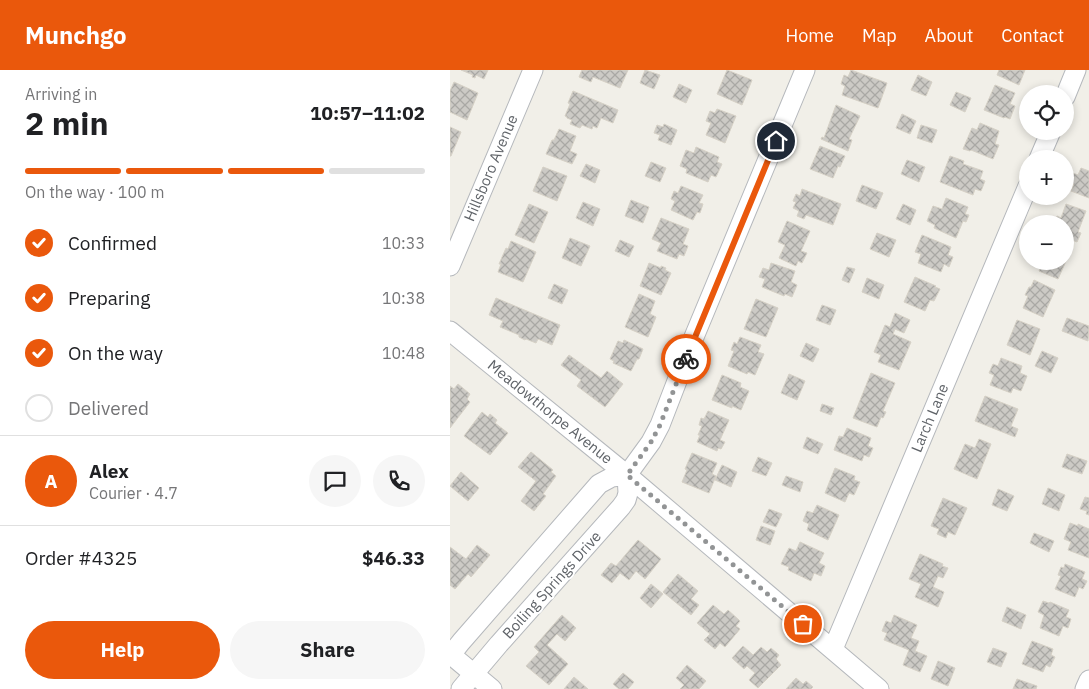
<!DOCTYPE html>
<meta charset="utf-8">
<style>
body{margin:0;font-family:"IBM Plex Sans",sans-serif;background:#f6f6f6;color:#202124;height:100vh;display:flex;flex-direction:column;font-size:19px;white-space:nowrap}
*{box-sizing:border-box;margin:0}
p{font-size:16px;color:#757577}
.icon{flex:none;width:28px;height:28px;fill:none;stroke:currentColor;stroke-width:2;stroke-linecap:round;stroke-linejoin:round}
.map{position:relative;flex:1;overflow:hidden}
.sheet{display:flex;flex-direction:column;background:#fff;width:450px}
.sheet>*{flex:none}
.fabs{position:absolute;left:569px;top:15px;display:grid;gap:10px}
.fabs a{display:grid;place-items:center;width:55px;height:55px;border-radius:50%;background:#fff;box-shadow:0 2px 8px #0003;font-size:25px}
.pin{position:absolute;display:grid;place-items:center;width:42px;height:42px;color:#fff;margin:-21px;border:2px solid #fff;border-radius:50%;box-shadow:0 1px 5px #0007}
.courier{position:absolute;display:grid;place-items:center;width:50px;height:50px;margin:-25px;border:4px solid #ea580c;border-radius:50%;background:#fff;color:#222;box-shadow:0 1px 6px #0007}
.headline em{font-style:normal;font-weight:700}
.headline div{display:flex;flex-direction:column-reverse}
.headline{display:flex;align-items:center;justify-content:space-between;height:85px;padding:0 25px}
h1{font-size:32px;font-weight:700;line-height:38px}
.bar{display:grid;grid-template-columns:repeat(4,1fr);gap:8px 5px;align-content:center;height:60px;padding:0 25px}
.bar i{height:6px;border-radius:4px;background:#e0e0e0}
.bar .selected{background:#ea580c}
.bar p{grid-column:span 4}
.line{display:flex;align-items:center;gap:12px;padding:0 25px;border-top:1px solid #e0e0e0}
.line div{flex:1}
.round{display:grid;place-items:center;flex:none;width:52px;height:52px;border-radius:26px;background:#f6f6f6}
ol{padding:0 25px;list-style:none}
li{display:flex;align-items:center;gap:15px;height:55px}
li p{margin-inline-start:auto}
li .icon{padding:5px;border-radius:50%;background:#ea580c;color:#fff;stroke-width:4}
li:last-child{color:#757577}
li i{width:28px;height:28px;border:2px solid #e0e0e0;border-radius:50%}
.button{display:flex;gap:10px;margin-top:auto;padding:10px 25px}
.button a{flex:1;height:58px;border-radius:30px;background:#ea580c;color:#fff;font-size:20px;font-weight:700;line-height:58px;text-align:center}
.button a+a{background:#f6f6f6;color:#202124}
header{display:flex;align-items:center;gap:30px;box-sizing:border-box;height:70px;padding:0 25px;background:#ea580c;color:#fff}
header strong{font-size:24px}
nav{display:flex;gap:28px;margin-inline-start:auto;font-size:18px}
main{display:flex;flex:1;min-height:0}
.map>svg:first-child{display:block}
.building{fill:url(#building-cross-hatch);stroke:#d6d1c6}
.lines{fill:none;stroke-linecap:round;stroke-linejoin:round}
.minor-casing{stroke:#b5b8bc;stroke-width:21}
.minor{stroke:#fff;stroke-width:19}
.done{stroke:#929495;stroke-width:5;stroke-dasharray:0 9}
.route{stroke:#ea580c;stroke-width:6}
.labels{text-anchor:middle;stroke-width:4;stroke-linejoin:round;paint-order:stroke}
.street-label{font-size:15px;fill:#5f6368;stroke:#fff}
</style>
<header>
<strong>Munchgo</strong>
<nav><a>Home</a><a>Map</a><a>About</a><a>Contact</a></nav>
</header>
<main>
<section class="sheet">
<div class="headline"><div><h1>2 min</h1><p>Arriving in</p></div><em>10:57–11:02</em></div>
<div class="bar"><i class="selected"></i><i class="selected"></i><i class="selected"></i><i></i><p>On the way · 100 m</p></div>
<ol>
<li><svg class="icon" aria-label="check" viewBox="0 0 24 24"><path d="M5 12l5 5 9-10"/></svg>Confirmed<p>10:33</p></li>
<li><svg class="icon" aria-label="check" viewBox="0 0 24 24"><path d="M5 12l5 5 9-10"/></svg>Preparing<p>10:38</p></li>
<li><svg class="icon" aria-label="check" viewBox="0 0 24 24"><path d="M5 12l5 5 9-10"/></svg>On the way<p>10:48</p></li>
<li><i></i>Delivered</li>
</ol>
<div class="line" style="height:90px"><b class="round" style="background:#ea580c;color:#fff">A</b><div><b>Alex</b><p>Courier · 4.7</p></div><a class="round"><svg class="icon" aria-label="chat" viewBox="0 0 24 24"><path d="M4 5h16v11H9l-5 4z"/></svg></a><a class="round"><svg class="icon" aria-label="phone" viewBox="0 0 24 24"><path d="M5 4h4l2 5-3 2q2 4 5 5l2-3 5 2v4C11 20 4 13 5 4z"/></svg></a></div>
<div class="line" style="height:65px"><div>Order #4325</div><b>$46.33</b></div>
<div class="button"><a>Help</a><a>Share</a></div>
</section>
<div class="map">
<svg width="639" height="619" viewBox="0 0 639 619">
<defs>
<pattern id="building-cross-hatch" width="8" height="8" patternUnits="userSpaceOnUse" patternTransform="scale(1.25)"><rect width="8" height="8" fill="#cccac5"/><path d="M0 0l8 8M0 8l8-8" fill="none" stroke="#a9a8a4"/></pattern>
</defs>
<rect width="100%" height="100%" fill="#f1efe8"/>
<!-- building -->
<path class="building" d="M11,0H38L34,9L26,5L25,8L22,7L23,5Z
M132,0H178L170,18L143,7L141,12L129,7Z
M195,0L210,5L204,19L190,13Z
M277,0L302,10L292,35L267,24Z
M401,0L437,13L428,38L392,25L395,16L391,14L394,5L398,7Z
M549,0H575L569,15L547,5Z
M468,5L482,12L476,26L461,20Z
M4,12L28,23L17,50L0,42V21Z
M229,14L242,20L236,33L223,27Z
M545,15L565,23L560,34L565,36L560,49L555,47L554,48L534,40Z
M123,21L168,40L163,53L151,48L147,58L143,56L142,59L132,55L130,58L120,54L122,50L117,48V47L115,46L120,34L118,33Z
M506,22L521,28L515,42L500,35Z
M386,35L410,46L399,69L402,70L398,81L371,69L372,67L374,68Z
M267,39L286,46L275,73L256,65L261,53L256,51L260,41L265,43Z
M452,44L466,51L460,64L446,58Z
M530,53L549,61L545,74L549,75L543,89L521,80L520,81L513,79L522,58L527,60Z
M214,54L227,60L221,75L208,70L210,65L204,63L207,55L213,57Z
M471,55L487,60L482,73L467,68Z
M0,57L11,62L1,86H0Z
M109,59L126,66L120,81L127,84L122,94L96,84L102,70H104Z
M370,76L395,86L390,97L388,96L383,108L360,99Z
M246,77L269,87L267,92L272,94L266,107L261,105L258,112L236,103L237,99L230,96L236,80L244,83Z
M500,86L514,91L513,94L533,101L530,109L535,111L531,121L525,119L523,125L490,112Z
M457,90L475,97L469,112L451,104Z
M201,92L216,98L210,112L195,106Z
M136,94L150,100L145,113L130,106Z
M93,97L117,106L107,131L83,121Z
M631,98L639,101V128L621,121L624,114L620,112L623,103L628,105Z
M412,115L433,123L426,139L406,131Z
M231,116L253,125L249,133L253,134L250,143L247,142L243,150L221,140L225,131L221,129L224,121L228,123Z
M352,119L391,134L383,155L356,145L354,149L347,146L349,141L343,138L346,132L343,131L346,124L350,126Z
M496,128L518,137L515,144L519,145L516,152L513,151L506,168L484,158L485,155L477,151L483,136L492,139Z
M181,130L199,137L193,153L175,146Z
M133,132L150,139L143,156L126,148Z
M79,134L98,142L84,173L65,165Z
M453,134L466,140L460,155L446,149Z
M616,134L636,141L628,162L631,163L627,172L615,167V154L604,153L607,146L611,148Z
M211,148L239,159L233,174L238,176L234,186L229,184L227,189L207,181L211,173L202,169Z
M337,151L360,161L351,181L357,183L352,193L348,191L346,196L329,188L335,175L328,172Z
M427,163L446,170L439,187L420,179Z
M472,165L501,177L498,185L503,187L499,197L494,194L491,202L468,193L471,184L465,182Z
M120,168L140,176L131,196L112,188Z
M170,170L184,176L179,187L165,181Z
M61,171L86,182L73,212L48,202L51,194H49L56,178L58,179Z
M615,178L621,180L608,209L589,201L592,194L587,191H615Z
M199,193L211,198V196L216,198L215,200L221,203L211,225L190,216Z
M321,193L345,201L341,212L347,215L342,227L335,224L334,226L312,217L315,209L309,207L313,198L319,200Z
M397,197L405,199L399,213L392,210Z
M465,207L486,216L485,217L490,219L484,231L480,230L475,241L454,232Z
M417,208L434,215L429,229L412,222Z
M584,210L605,220L593,247L573,238L578,226L575,225L579,217H581Z
M104,214L118,220L112,234L98,228Z
M189,224L205,231L200,244L206,247L198,267L175,257Z
M46,228L110,255L102,275L88,269L86,273L76,269L75,270L69,267V265L50,257L53,251L39,245Z
M306,229L328,238L316,267L294,259Z
M372,235L386,240L380,255L366,250Z
M445,243L460,250L454,263L445,259L443,264L461,272L449,300L428,292L431,285L424,282L435,255L440,257Z
M617,248L639,256L638,271L612,261Z
M567,250L590,259L580,285L557,275Z
M290,267L311,275L308,282L314,284L305,305L298,302L297,304L278,296L284,281L281,280L284,272L287,274Z
M174,270L193,279L189,289H187L181,301L163,293L164,291L160,289L168,271L173,273Z
M356,273L369,279L363,292L350,286Z
M592,281L608,288L601,303L585,296Z
M119,285L151,308L157,301L173,314L155,337L127,316L131,310L111,295Z
M551,288L572,296L570,303L577,306L571,321L563,318L561,323L540,315L544,305L539,303L543,294L548,296Z
M421,303L445,313L433,341L436,342L433,348L431,347L427,357L403,348Z
M339,304L355,311L347,330L331,323Z
M272,305L291,313L290,317L299,321L291,340L282,336V338L262,330Z
M8,314L20,324L17,329L20,332L0,358V316L4,319Z
M535,326L568,339L561,356L568,359L565,367L525,351Z
M372,334L384,338L381,345L370,341Z
M258,341L279,350L270,370L275,372L271,379L268,378L267,381L247,372L250,365H248L252,356L249,355L251,348L254,349Z
M32,342L38,347L40,344L47,350L45,353L58,363L40,385L14,366Z
M397,358L421,368L418,376L423,378L419,387L414,385L412,391L384,380L389,366L393,367Z
M357,367L373,374L368,384L353,378Z
M529,369L541,374L527,409L504,399L515,374L525,378Z
M81,382L103,400L101,402L106,406L93,424L96,426L84,441L71,431L86,411L68,397Z
M242,383L267,393L262,404L266,406L259,423L232,412L237,400L235,399Z
M617,384L637,391L632,404L612,397Z
M308,387L322,393L316,406L302,401Z
M272,395L287,402L281,417L265,410Z
M385,398L405,406L404,410L410,412L404,425L399,423L395,432L375,423Z
M11,402L29,418L18,431L0,416Z
M336,406L353,412L350,422L332,415Z
M598,418L615,425L609,441L592,434Z
M548,419L564,426L557,441L542,435Z
M635,427L639,428V445L636,444L637,441L630,439Z
M493,428L517,438L505,465L498,462L496,468L487,464L489,459L481,456Z
M367,435L389,445L378,470L357,460L359,454L353,451L357,441L363,443Z
M319,439L332,444L326,457L313,452Z
M620,453L628,456V454L639,459V488L618,480L621,472L614,469Z
M311,456L325,461L320,475L306,470Z
M584,463L604,471L599,482L580,473Z
M188,470L211,489L195,509L186,501L179,510L170,503L162,513L151,505L161,493L166,496Z
M350,472L374,483L369,493L375,496L371,506L364,503L361,511L338,500L339,497L331,494L339,478L346,481Z
M27,475L40,485L21,507L18,504L5,519L0,515V477L16,489Z
M470,484L493,494L492,496L498,498L493,508L488,506L483,517L494,522L488,537L465,527L471,514L459,509Z
M615,494L635,502L632,509L637,511L633,519L629,517L625,527L605,519L611,506L608,505L611,497L614,498Z
M228,504L248,521L241,529L249,535L241,545L213,522Z
M201,514L213,524L201,538L190,528Z
M593,531L599,533L600,532L619,540L616,547L621,549L618,558L613,556L609,566L590,558L594,545L588,542Z
M263,535L274,544L278,540L290,551L286,556L290,559L275,577L270,573L265,579L254,570L260,564L247,553Z
M557,537L576,545L571,559L552,551Z
M112,545L126,558L115,571L107,564L97,575L118,594L99,615L76,596L89,582L84,577Z
M444,545L467,555L461,568L469,571L465,581L477,586L470,602L453,595L459,580L434,570L437,563L432,561L436,551L441,553Z
M582,571L603,579L601,585L605,587L600,597L596,595L593,602L572,594Z
M293,576L303,585L311,577L317,582L321,578L329,585L326,589L331,595L308,618L299,610L305,603L297,596L294,599L282,588Z
M543,578L557,583L551,597L537,592Z
M488,591L505,598L498,616L481,609Z
M237,595L256,611L249,619H230L234,615L226,608Z
M173,603L184,612L178,619H169L163,614Z
M124,607L138,619H114Z
M346,608L353,614L356,611L363,617L361,619H336Z
M567,609L587,616L586,619H563Z"/>
<g class="lines">
<!-- minor casing -->
<g class="minor-casing">
<path id="minor" d="M615,27L626,0
M589,89L601,61
M0,196L83,0
M0,261L177,405L429,619
M383,579L578,116
M0,584L42,619
M0,586L11,572L149,414L162,407L177,405
M11,619L49,574L171,437L176,430L178,423L177,405L201,372L210,355L244,267L355,0
M635,619L639,610"/>
</g>
<!-- minor -->
<use href="#minor" class="minor"/>
</g>
<g class="lines">
<!-- done -->
<path class="done" d="M236,289L210,355L201,372L177,405L353,554"/>
<!-- route -->
<path class="route" d="M236,289L326,71"/>
</g>
<g class="labels">
<!-- street labels -->
<g class="street-label">
<text transform="translate(41 98) rotate(-67)" y="5">Hillsboro Avenue</text>
<text transform="translate(100 342) rotate(39)" y="5">Meadowthorpe Avenue</text>
<text transform="translate(480 348) rotate(-67)" y="5">Larch Lane</text>
<text transform="translate(102 515) rotate(-48)" y="5">Boiling Springs Drive</text>
</g>
</g>
</svg>
<div class="fabs">
<a><svg class="icon" aria-label="locate" viewBox="0 0 24 24"><circle cx="12" cy="12" r="6"/><path d="M12 2v4M12 18v4M2 12h4M18 12h4"/></svg></a>
<a>+</a>
<a>−</a>
</div>
<div class="pin" style="left:353px;top:554px;background:#ea580c"><svg class="icon" aria-label="bag" viewBox="0 0 24 24"><path d="M5 8h14l-1 12H6zM9 8a3 3 0 0 1 6 0"/></svg></div>
<div class="pin" style="left:326px;top:71px;background:#1f2937"><svg class="icon" aria-label="home" viewBox="0 0 24 24"><path d="M3 11l9-7 9 7M6 9v11h12V9"/></svg></div>
<div class="courier" style="left:236px;top:289px"><svg class="icon" aria-label="bike" viewBox="0 0 24 24"><circle cx="6" cy="16" r="4"/><circle cx="18" cy="16" r="4"/><path d="M6 16l4-8h5l3 8M10 8l3 8H6M13 5h3"/></svg></div>
</div>
</main>
